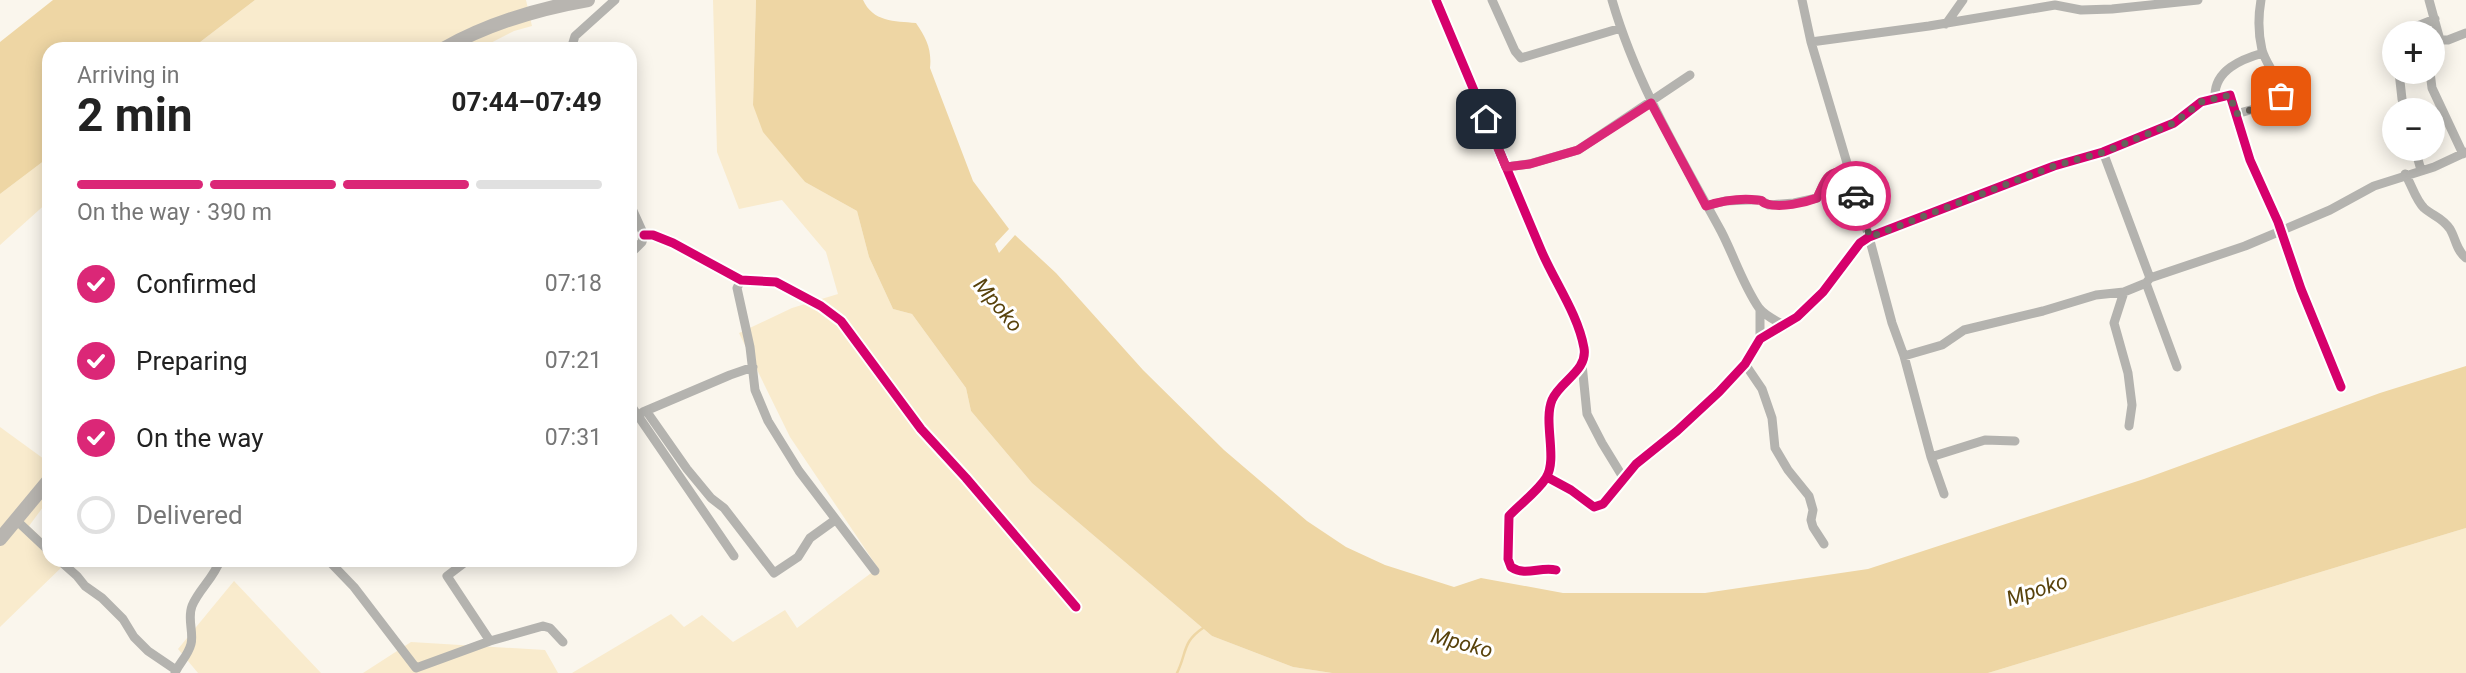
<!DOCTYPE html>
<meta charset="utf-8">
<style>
body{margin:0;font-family:Roboto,sans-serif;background:#f2f2f2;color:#222;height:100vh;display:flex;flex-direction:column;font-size:26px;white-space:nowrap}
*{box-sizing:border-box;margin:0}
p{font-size:23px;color:#767676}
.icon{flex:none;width:38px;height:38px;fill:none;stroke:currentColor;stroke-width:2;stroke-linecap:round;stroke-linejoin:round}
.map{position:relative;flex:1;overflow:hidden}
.sheet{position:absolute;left:42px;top:42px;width:595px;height:525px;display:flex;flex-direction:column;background:#fff;border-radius:21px;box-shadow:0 4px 18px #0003}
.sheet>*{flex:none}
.fabs{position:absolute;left:2382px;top:21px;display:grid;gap:14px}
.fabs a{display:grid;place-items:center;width:63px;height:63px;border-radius:50%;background:#fff;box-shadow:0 4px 18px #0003;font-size:35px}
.pin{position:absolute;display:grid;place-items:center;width:60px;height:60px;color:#fff;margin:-30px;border-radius:14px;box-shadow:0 4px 10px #0006}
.courier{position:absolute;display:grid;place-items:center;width:70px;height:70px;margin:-35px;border:5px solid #db2777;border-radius:50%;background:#fff;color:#222;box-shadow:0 2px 9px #0007}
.head em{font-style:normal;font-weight:700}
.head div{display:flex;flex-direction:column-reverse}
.head{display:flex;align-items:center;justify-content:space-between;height:119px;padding:0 35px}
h1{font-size:46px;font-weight:700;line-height:52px}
.bar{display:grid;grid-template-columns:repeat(4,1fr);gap:10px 7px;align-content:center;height:84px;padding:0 35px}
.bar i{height:9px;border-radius:5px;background:#e0e0e0}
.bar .current{background:#db2777}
.bar p{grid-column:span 4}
ol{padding:0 35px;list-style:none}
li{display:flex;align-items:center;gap:21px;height:77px}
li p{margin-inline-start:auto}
li .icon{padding:7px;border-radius:50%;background:#db2777;color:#fff;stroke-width:4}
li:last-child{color:#767676}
li i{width:38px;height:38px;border:4px solid #e0e0e0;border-radius:50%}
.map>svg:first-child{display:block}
.green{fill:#f9ebcd}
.water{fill:#eed6a4}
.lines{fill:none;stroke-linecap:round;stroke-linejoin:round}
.stream{stroke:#eed6a4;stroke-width:2.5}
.street{stroke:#b4b3af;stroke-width:9}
.primary{stroke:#b8b5b0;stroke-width:14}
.cycleway-casing{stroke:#fff;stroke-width:13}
.cycleway{stroke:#d6006c;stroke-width:9}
.done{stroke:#66625b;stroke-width:7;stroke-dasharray:0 12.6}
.route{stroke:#db2777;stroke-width:9}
.labels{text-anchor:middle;stroke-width:6;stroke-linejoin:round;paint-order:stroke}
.water-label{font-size:21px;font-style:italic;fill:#58420b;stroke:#fff}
</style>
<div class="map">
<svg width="2466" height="673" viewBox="0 0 2466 673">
<rect width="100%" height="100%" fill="#faf6ed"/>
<!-- green -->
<path class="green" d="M255,0H526L532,26L514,31L479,49H191Z
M713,0H756L753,105L805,182L857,211L869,257L893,309L912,314L966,388L971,411L1032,483L1212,636L1293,667L1332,673H572L671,614L684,627L702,615L733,642L785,610L797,628L878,568L790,437L739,333L792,308L838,294L826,252L782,200L739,209L717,152Z
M49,157V201L0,245V194Z
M0,427L44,459L49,453V499L29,526L49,545V560L67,562L0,627Z
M2466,528V673H1988Z
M234,581L321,673H198L178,649Z
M411,642L545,650L558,673H363Z"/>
<!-- water -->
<path class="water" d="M53,0H255L191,49H49V157L0,194V42Z
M756,0H863C873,22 894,21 916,23C926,38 932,49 930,68L973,181L1009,229L995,244L999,253L1015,235L1056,273L1143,370L1224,450L1307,521L1346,547L1385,565L1454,587L1481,578L1563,593H1705L1868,569L2144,479L2380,393L2466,366V528L1988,673H1332L1293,667L1212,636L1032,483L971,411L966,388L912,314L893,309L869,257L857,211L805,182L763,132L753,105Z"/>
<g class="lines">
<!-- stream -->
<path class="stream" d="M1177,673C1187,653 1182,642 1203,628"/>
<!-- street -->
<path class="street" d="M1436,0C1471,84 1506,167 1541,250C1554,281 1578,314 1584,348C1588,371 1560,381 1552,400C1543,422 1558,459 1546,478C1537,492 1520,504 1509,516L1508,559L1511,567C1526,577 1540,566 1556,570
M1492,0L1515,51L1521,58L1621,28
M1612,0C1636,83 1680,156 1721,231C1734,256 1743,285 1759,308C1765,316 1777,321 1785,326
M1802,0L1811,42L1869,237L1892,323L1904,356L1931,457L1944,494
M2429,0L2440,40L2432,59
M1946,24L1963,0
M2400,33L2435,19
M2440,40H2448L2466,33
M1811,42L1929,26L2055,5L2081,10L2112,9L2198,0
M571,49L575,36L615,0
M2399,72L2402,99L2405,110
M2430,72L2432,88L2463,154
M2215,97C2214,70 2242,59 2263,53
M2236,114L2279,102C2285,83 2267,68 2262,50C2258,33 2258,17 2261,0
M2415,149L2421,170
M2103,152L2150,278
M1506,167L1529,164L1578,150L1690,75
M2405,174C2412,185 2415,199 2424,208C2433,216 2442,217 2450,229C2456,239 2456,250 2466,258
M630,204L644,235L642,242L630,254
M1706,206L1725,201L1748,200H1760L1769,205L1794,203L1817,198C1827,177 1825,174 1848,169
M644,235H653L673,243L741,280L776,282L821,306L841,321L921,429L966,478L1076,607
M741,280L737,288L750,347L755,390L768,421L799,471L875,571
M2146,283L2177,367
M2124,292L2114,323L2128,373L2132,405L2129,426
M1760,339V310
M1904,356L1942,345L1964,330L2043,311L2096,295L2124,292L2146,283L2150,278L2245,246L2330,210L2374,186L2434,167L2466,152
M1582,364L1587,414L1602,443L1624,479
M1745,364L1762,389L1772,418L1775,448L1788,470L1809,496L1813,510L1811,520L1813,527L1824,544
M630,404L734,556
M643,412L730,375L753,367
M647,412L687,469L711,498L724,508L774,573L798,557L810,538L835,520
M1931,457L1985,440L2015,441
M1547,477L1571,490L1594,507L1603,504L1636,464L1677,431L1719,392L1745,364L1760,339L1797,317L1823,292L1860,243L1869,237L2054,166L2103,152L2174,123L2201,102L2230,95L2250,160L2278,222L2301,289L2341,387
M16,520L49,551
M59,560L77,576L85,586L102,598L123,619L134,637L148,651L176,670
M328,560L354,587L416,668L490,641L543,626L550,628L563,642
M468,560L447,576L490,641
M175,673C179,663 188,656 191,644C194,632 187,619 192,606C199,589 214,578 220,560"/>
<!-- primary -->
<path class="primary" d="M443,49C489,23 536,9 588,0
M0,539L49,480"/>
<!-- cycleway casing -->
<g class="cycleway-casing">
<path id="cycleway" d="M1436,0C1471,84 1506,167 1541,250C1554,281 1578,314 1584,348C1588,371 1560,381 1552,400C1543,422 1558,459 1546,478C1537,492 1520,504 1509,516L1508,559L1511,567C1526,577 1540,566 1556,570
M644,235H653L673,243L741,280L776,282L821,306L841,321L921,429L966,478L1076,607
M1547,477L1571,490L1594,507L1603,504L1636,464L1677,431L1719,392L1745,364L1760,339L1797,317L1823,292L1860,243L1869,237L2054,166L2103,152L2174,123L2201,102L2230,95L2250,160L2278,222L2301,289L2341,387"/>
</g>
<!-- cycleway -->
<use href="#cycleway" class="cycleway"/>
</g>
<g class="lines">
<!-- done -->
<path class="done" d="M1856,196L1870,237L2054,166L2104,152L2174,123L2201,102L2230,95L2236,114L2279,102L2281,96"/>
<!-- route -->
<path class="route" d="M1486,119L1506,167L1530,164L1578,150L1651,103L1706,206C1722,201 1740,198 1757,200C1767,201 1757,201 1767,204C1781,208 1804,203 1817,198C1827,177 1825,174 1848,169L1856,196"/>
</g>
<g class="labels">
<!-- water labels -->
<g class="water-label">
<text transform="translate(998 305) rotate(50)" y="7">Mpoko</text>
<text transform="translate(2037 590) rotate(-18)" y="7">Mpoko</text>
<text transform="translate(1462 643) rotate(15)" y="7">Mpoko</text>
</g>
</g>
</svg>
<div class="fabs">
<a>+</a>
<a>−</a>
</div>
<div class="pin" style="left:2281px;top:96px;background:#ea580c"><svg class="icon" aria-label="bag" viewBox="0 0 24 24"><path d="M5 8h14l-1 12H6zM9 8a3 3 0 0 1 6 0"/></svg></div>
<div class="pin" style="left:1486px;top:119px;background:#1f2937"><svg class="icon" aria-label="home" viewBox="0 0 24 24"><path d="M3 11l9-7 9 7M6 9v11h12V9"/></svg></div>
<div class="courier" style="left:1856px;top:196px"><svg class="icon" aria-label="car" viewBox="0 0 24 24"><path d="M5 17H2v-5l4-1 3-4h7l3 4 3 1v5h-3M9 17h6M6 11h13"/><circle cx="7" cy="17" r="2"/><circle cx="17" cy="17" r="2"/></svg></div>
<section class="sheet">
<div class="head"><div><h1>2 min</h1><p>Arriving in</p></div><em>07:44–07:49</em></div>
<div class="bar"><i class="current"></i><i class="current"></i><i class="current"></i><i></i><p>On the way · 390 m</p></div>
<ol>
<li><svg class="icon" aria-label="check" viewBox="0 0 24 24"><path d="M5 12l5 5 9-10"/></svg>Confirmed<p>07:18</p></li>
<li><svg class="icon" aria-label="check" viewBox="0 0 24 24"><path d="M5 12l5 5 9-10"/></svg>Preparing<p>07:21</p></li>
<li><svg class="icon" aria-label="check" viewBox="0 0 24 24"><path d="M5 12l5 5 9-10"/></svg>On the way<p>07:31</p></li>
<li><i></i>Delivered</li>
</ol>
</section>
</div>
